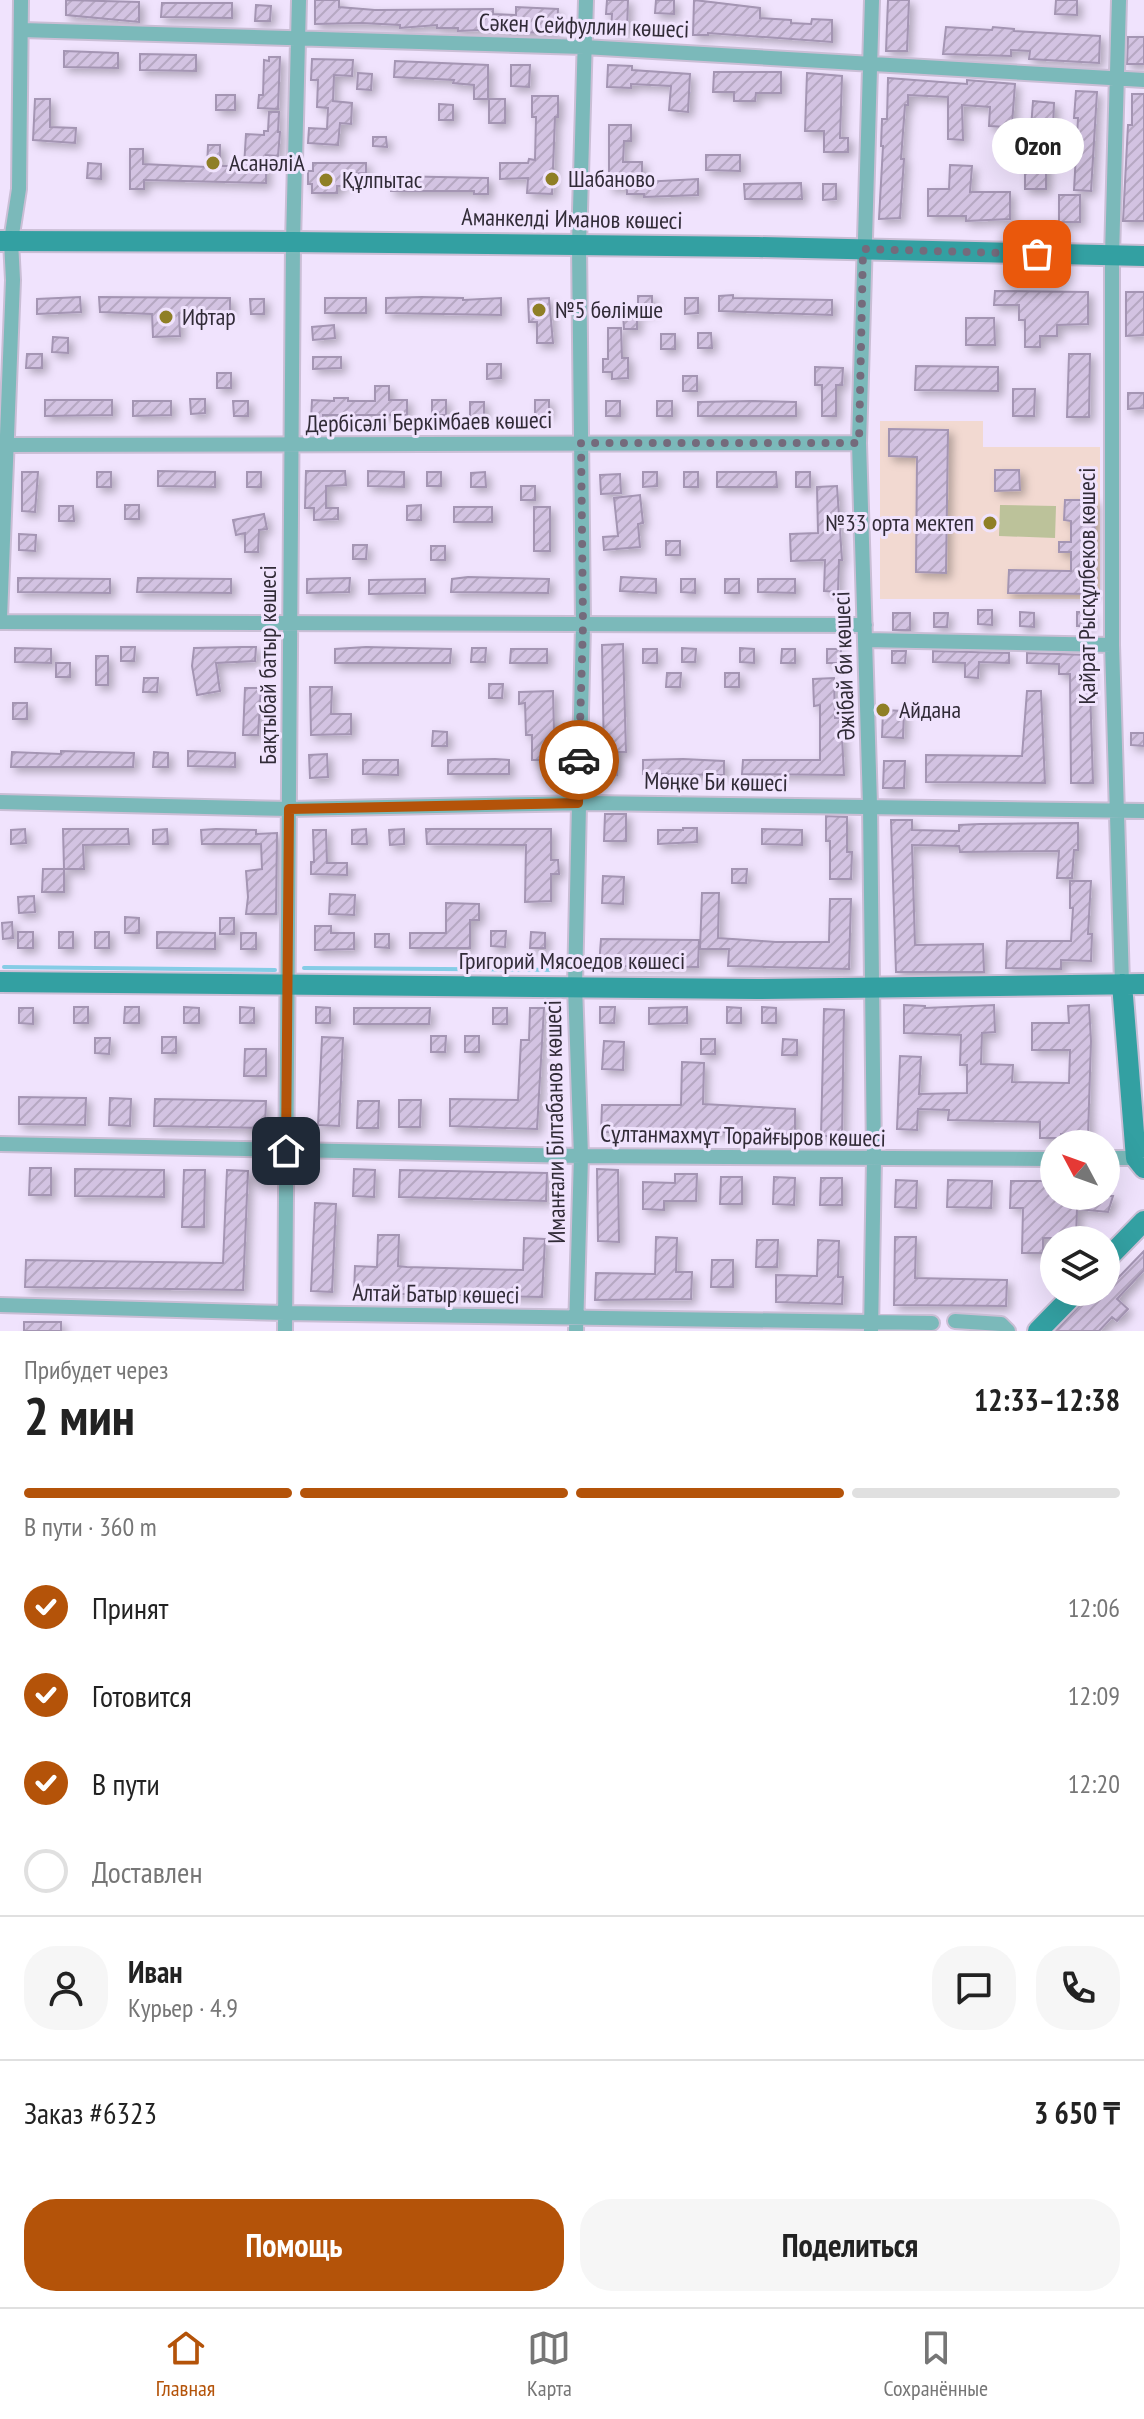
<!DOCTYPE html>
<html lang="ru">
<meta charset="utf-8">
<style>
body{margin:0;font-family:"PT Sans Narrow",sans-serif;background:#f6f6f6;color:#222;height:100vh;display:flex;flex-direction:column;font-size:30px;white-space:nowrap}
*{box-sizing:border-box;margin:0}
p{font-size:26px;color:#767676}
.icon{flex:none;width:44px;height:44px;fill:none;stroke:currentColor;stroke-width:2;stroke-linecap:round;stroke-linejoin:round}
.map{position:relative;height:1331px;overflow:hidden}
.drawer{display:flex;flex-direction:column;background:#fff;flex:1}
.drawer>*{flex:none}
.needle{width:52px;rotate:311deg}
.buttons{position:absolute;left:1040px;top:1130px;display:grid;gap:16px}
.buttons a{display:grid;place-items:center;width:80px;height:80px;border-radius:50%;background:#fff;box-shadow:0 8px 32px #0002;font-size:40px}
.pin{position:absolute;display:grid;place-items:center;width:68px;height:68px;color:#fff;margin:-34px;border-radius:16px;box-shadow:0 4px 12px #0006}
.courier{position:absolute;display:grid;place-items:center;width:80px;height:80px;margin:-40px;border:6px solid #b45309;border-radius:50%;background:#fff;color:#222;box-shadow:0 2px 10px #0007}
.bubble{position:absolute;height:56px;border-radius:28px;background:#fff;box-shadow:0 8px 32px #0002;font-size:26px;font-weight:700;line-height:56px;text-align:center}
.overview em{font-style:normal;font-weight:700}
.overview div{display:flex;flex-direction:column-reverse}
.overview{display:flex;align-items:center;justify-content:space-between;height:136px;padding:0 24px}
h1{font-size:52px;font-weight:700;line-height:60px}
.bar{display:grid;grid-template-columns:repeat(4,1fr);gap:12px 8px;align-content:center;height:96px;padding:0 24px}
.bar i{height:10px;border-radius:6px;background:#e0e0e0}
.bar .current{background:#b45309}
.bar p{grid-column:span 4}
.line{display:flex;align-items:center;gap:20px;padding:0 24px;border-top:2px solid #e0e0e0}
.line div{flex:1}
.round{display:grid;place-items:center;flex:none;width:84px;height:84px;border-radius:32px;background:#f6f6f6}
ol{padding:0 24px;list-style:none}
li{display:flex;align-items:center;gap:24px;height:88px}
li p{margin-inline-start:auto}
li .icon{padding:8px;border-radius:50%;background:#b45309;color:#fff;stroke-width:4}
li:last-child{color:#767676}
li i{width:44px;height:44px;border:4px solid #e0e0e0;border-radius:50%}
.cta{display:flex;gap:16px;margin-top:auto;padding:16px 24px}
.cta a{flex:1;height:92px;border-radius:32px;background:#b45309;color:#fff;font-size:32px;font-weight:700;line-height:92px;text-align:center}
.cta a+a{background:#f6f6f6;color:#222}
.menu{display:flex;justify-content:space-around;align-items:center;height:112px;border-top:2px solid #e0e0e0;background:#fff;font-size:22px;color:#767676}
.menu a{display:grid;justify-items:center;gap:4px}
.menu .current{color:#b45309}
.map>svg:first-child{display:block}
.education{fill:#f2d9d1}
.pitch{fill:#bcc29a}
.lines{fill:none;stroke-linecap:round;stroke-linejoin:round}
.stream{stroke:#85cce6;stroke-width:4}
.building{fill:url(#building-hatch);stroke:#a495b3;stroke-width:2;filter:url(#shadow)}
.street-casing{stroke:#cabed5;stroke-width:18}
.secondary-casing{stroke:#cabed5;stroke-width:24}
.street{stroke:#7bb9ba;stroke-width:14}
.secondary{stroke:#33a0a2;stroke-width:20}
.done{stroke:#746b7c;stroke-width:8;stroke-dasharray:0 14.4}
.route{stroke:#b45309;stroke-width:10}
.poi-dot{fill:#8f7f26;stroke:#f0e3fd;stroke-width:3}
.labels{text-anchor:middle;stroke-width:6;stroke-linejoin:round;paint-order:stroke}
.street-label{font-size:24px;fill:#312b37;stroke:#f0e3fd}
.poi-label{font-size:24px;fill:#312b37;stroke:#f0e3fd;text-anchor:start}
</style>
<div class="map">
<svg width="1144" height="1331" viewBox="0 0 1144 1331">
<defs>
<pattern id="building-hatch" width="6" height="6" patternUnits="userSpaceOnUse" patternTransform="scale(2)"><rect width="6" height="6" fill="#d3c3e2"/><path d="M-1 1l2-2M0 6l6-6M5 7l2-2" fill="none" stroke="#b6a8c2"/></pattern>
<filter id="shadow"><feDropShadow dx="4.5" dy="4.5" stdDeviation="4" flood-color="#0004"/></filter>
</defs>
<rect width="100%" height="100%" fill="#f0e3fd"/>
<!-- education -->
<path class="education" d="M880,421H983V447H1100V599H880Z"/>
<!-- pitch -->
<path class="pitch" d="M1000,505L1056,506L1055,538L999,536Z"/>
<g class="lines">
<!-- stream -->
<path class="stream" d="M4,967L275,970
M304,968L559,970"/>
</g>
<!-- building -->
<path class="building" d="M66,0L139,2V22L66,15Z
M315,0H339V7L375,10L493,9V14L516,15V7L558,9L557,33L501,32V29L458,31V28H437V25L400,28V25L362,23L315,24Z
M607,0H628L627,32L611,31L612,14H606Z
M656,0H674V14L655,13Z
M694,0L760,8V18L791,20V23L811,24L812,19L832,20V42L708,33V35H693Z
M888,0H909L907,51H886Z
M1056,0H1077V15L1055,14Z
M162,3H232V18L161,17Z
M256,5L271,6L270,21H255Z
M946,27L992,30L993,27L1014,29V31L1100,36L1099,63L1029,59L1030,51L1011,50V56L943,54Z
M1128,37H1144V64H1127Z
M64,51L118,53V68L64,67Z
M140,54L196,55V71L140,70Z
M269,57H280L278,109L258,108L259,95H263L264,60L269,61Z
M312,59L353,60L352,76L334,75L333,101L352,103L351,124L340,123L338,145L308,143L309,128L327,129L328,108L317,107L318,80H311Z
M395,61L488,65V99H474V85L453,83L454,80L394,77Z
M511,65H530L529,87L511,86Z
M608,65L632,66V70L690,74L688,112L669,110L671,86L631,84V88L607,87Z
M714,72H781V93H756L755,101H734V92H713Z
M358,73L372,74L371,90L357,89Z
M807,73L842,76L840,138H848V152H824V131H805Z
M888,78L967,84V80L1015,84L1012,124H1027L1026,151H1005L1006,127L989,126L990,107L962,105L963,140L948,139V97L908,95V105H905L901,159H904L900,218L879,219L883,146H881L882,119H887Z
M1076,91L1097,92L1091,191L1074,190L1078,118H1074Z
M1132,94H1144V221H1123L1128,125H1132Z
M216,95H235V110H216Z
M532,96H558V117H555L552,194L527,193L528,178L500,179V163H528L529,159L535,160L536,117H532Z
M35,99H50V127L76,128L75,143L33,140Z
M489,99H505V123H489Z
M1033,101L1054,103L1053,129L1031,128Z
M439,104L453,105V120H439Z
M269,112H279L278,132H280L278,156L266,155V183L144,180V189H130V149H143V164L207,167L208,145H220V166H244L246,134L264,135V131H268Z
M609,125H631V141H624L623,162H642V182L698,179V195L644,197V194H627V187L609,188Z
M373,137H386L387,147L373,146Z
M706,155H740V171L706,170Z
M1025,162H1046V189H1025Z
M88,163L101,164V179L87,178Z
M313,163H366V173L344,174V186H337V193H312V184H308V171H313Z
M950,165L972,166L970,192H1010V219L966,221V216H928V189H949Z
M391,176L488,178V194H474V191H391Z
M801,183L802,199H745L744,184Z
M823,184H836V199L823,200Z
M1059,195H1080V222H1059Z
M995,291L1088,292V324L1057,325V336H1040V347H1025V320H1019V305H994Z
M1126,292H1144V335L1126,336Z
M733,295V298L832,300V315L719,311V296Z
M638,296H652V311L638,312Z
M80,297L81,312L37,314V299Z
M99,297L230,298V313H179L180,336L153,337L152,314L100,312Z
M422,297L463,298V300L501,298V315L386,313V298Z
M325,298H366V313H325Z
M549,298L553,343H537V322H529L528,299Z
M685,298H698V313L685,314Z
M250,299H264V314H251Z
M623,314H637V329H624Z
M966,318H994L995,345H966Z
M334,325L335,338L313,340L312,327Z
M608,328H621L622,358H628V378L612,379V372H603V359H608Z
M698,333H711L712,348H698Z
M661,334H675V349H661Z
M53,337L68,338V353L52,352Z
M27,354H42V368H26Z
M1069,354H1090L1089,417H1067Z
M313,357H341V368L313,369Z
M487,364H501V378L487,379Z
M916,366L998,367V391L915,390Z
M815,367L843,368L842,385H836V416H822V385H815Z
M217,373H231V388H217Z
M683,376H697V391H683Z
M375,386H389V400H407V415H323V419H311L312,400L334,401V398H348V401H375Z
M1013,389H1035L1034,416H1013Z
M1128,393H1144V408L1128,409Z
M190,399H205V413L191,414Z
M45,400H112V415L45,416Z
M432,400H446V415H432Z
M535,400H549V415H535Z
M133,401H171V415L133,416Z
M233,401H248V416H234Z
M606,401H620V416H606Z
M657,401H672V416H657Z
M753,401L796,402V416H698V402Z
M470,402H484V416H470Z
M889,429L948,430L946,573L916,572L917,457L889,456Z
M995,470H1019L1020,490L995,491Z
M158,471L215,472V487L158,486Z
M306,471H345L346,485L326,486V508H338V519L314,520V508H305Z
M368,471L404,472V487L368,486Z
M22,472H38L35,512L22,511Z
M97,472H111V487H97Z
M247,472H261V487H247Z
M427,472H441V486H427Z
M485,472L486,487H471V473Z
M643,472H657V486L643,487Z
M684,472H698V487H684Z
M717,472H776L777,487H717Z
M796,472H810V487H796Z
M620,474L621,493L601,494L600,475Z
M521,486H535V500H521Z
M837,486L842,560H839L838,592L824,591L825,560L791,561L790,534L818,533L817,487Z
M640,495L643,523L638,524L640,547L604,550L603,537L618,536L614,498Z
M1065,500H1095L1094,594L1008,593L1009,570L1071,571V552H1059V542H1071V521L1064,520Z
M125,505H139V519H125Z
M421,505V520H407V506Z
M59,506H73L74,521H59Z
M454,507H492V522H454Z
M534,507H550V551H534Z
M264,514L267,529L259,530L258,552H245V533L236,535L233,520Z
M19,534L36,535L35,551L19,550Z
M666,541H680V555H666Z
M353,545H367L366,559H353Z
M431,546H445V560H431Z
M468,577L549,579L548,593L451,592L452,579Z
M621,577L656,579V593L620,591Z
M18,578L110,579V593L18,592Z
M138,578L231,579V593L137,592Z
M350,578L349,592L307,593V579Z
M425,579V593L369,594V580Z
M681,579H695V593L681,592Z
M725,579H739V593H725Z
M758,579H795V593L758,592Z
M978,610H992V625L978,624Z
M1020,612L1034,613V627L1020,626Z
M1077,612H1091V626H1077Z
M893,613H910V630H893Z
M934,613H948L947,627H934Z
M623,644L626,752H617V775L602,774L604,760L602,645Z
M121,647H135L134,661H121Z
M242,647H256L255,661L216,663L220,691L197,695L192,666L194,648Z
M366,647L451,649L450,663H335V649Z
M15,648L51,649V663L15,662Z
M472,648H486L485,662H471Z
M682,648L696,649L695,662H682Z
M740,648L754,649V663L740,662Z
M511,649H547V663H510Z
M643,649H657V663H643Z
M782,649H795V663H781Z
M827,649H841L840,663H827Z
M892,651H906L905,663H892Z
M933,651L1009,653V663L979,662L978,678L965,677V663L933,662Z
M1027,653L1089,655L1093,783H1071L1070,674H1059V664L1027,663Z
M96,656H108V685H96Z
M56,663H70V677H56Z
M667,673H681L680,687H666Z
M725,673H739V687H725Z
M144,678H158L157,692H143Z
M834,678L835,718H841L844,775L742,774L743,760H820V705L814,706L813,679Z
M489,684H503L502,698H489Z
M310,687H332L331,714H351V734L311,735Z
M245,688H261L258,735H243Z
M553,691L555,771H543V760H532V735H526L525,703L519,704V692Z
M1027,691H1041L1045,783L926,782V755L1022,756Z
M13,703H27V719H13Z
M883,710L904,711L903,738L882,737Z
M433,731L447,732V746H432Z
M1131,733H1144V746L1131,745Z
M61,751L134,753L133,767H11L12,752L61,754Z
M188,751L235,753V767L188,766Z
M154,752L168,753V767H153Z
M327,754L328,777L310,778L309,755Z
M495,759L509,760V774H448V760Z
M683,759L724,761V775L643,774V760Z
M363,760H398V775L363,774Z
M884,761H905L904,788H883Z
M605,814H626V841H604Z
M826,816L847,817V852H852L851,879H830V841H826Z
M891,820H912V830L959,831V825L980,824L1078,823V850H1074L1072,878H1057L1059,851L960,852L959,846L912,845L915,945L983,944L984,972H896Z
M683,828H697V842L658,844V830H683Z
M25,829L26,843L11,844V830Z
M63,829H128L129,844L83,845L84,869H64Z
M167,829L168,844H153V830Z
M216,829L256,830V834L277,833L276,914H246L248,897L246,871L262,869L261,844H202L201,830Z
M366,829L367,844H352V830Z
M404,829V844L390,845L389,830Z
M426,829H551V860H558L559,874H551V901L525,902L526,845L427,844Z
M762,829L802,830V845L762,844Z
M313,830H326L327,863H347V875L311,874V862H314Z
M43,869H64V892H42Z
M732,869H747L746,883H732Z
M603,876L624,877L623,904L602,903Z
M1070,881H1091L1088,934H1092L1091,961L1061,960V969L1006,968L1007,941H1071L1073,908H1070Z
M702,893H719L718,938L776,942H829L830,899H851L849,969L728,966L729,949H700Z
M330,894L355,895L354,915L329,914Z
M34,896L35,912L19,913L18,897Z
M446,903L479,904V920H470V948H410V933H446Z
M125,917L139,918V933H125Z
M220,918H234V934H220Z
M12,922L13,938L3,939L2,923Z
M315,926H331V933H354V949L315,950Z
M491,931H506L505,947L491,946Z
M18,932H33V948H18Z
M59,932H73V948H59Z
M95,932H109V948H95Z
M157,932L215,933V949L157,948Z
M531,932L545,933V948H530Z
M241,933H256V949H241Z
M375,934H389V948L375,947Z
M601,939L699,940L698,967L599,966Z
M904,1005L925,1006V1008L994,1005L995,1032L982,1033L981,1064L1013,1065L1012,1082L1069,1083L1070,1050H1032V1023H1069L1068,1006L1089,1005L1091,1041L1088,1136L1061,1134V1138H1040V1122L948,1120L949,1110L918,1109L917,1130L897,1129L900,1056L921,1057L919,1094L967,1093V1065H960L961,1035L904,1033Z
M74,1007H88V1023H74Z
M125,1007H139V1023H124Z
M184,1007L199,1008V1023H184Z
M240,1007L254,1008V1023H240Z
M316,1007L330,1008V1023H316Z
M600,1007H615L614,1023H600Z
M687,1007V1023L649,1024V1008Z
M727,1007L741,1008V1023H727Z
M762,1007L776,1008V1023H762Z
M19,1008H33V1024L19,1023Z
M354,1008H430L429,1024H354Z
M493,1008H507V1024H493Z
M530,1008H544L537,1129L450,1126V1099L518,1100L521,1040H529Z
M824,1009L844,1010L842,1136H821Z
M431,1036H446L445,1052H431Z
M465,1036H479V1052H465Z
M162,1037H176V1053H162Z
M322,1037L343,1038L339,1126L318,1125Z
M95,1038H110L109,1054L95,1053Z
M701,1039H715V1054H701Z
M783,1039L797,1040V1055H782Z
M604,1041L624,1042L623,1070L602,1069Z
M245,1049H266V1076H244Z
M682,1062L704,1063L703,1104L795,1109V1135L730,1134L731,1132H601L602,1105H681Z
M19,1097L86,1098L85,1125L19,1124Z
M110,1098L131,1099L130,1126L109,1125Z
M155,1099L266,1101L265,1128L154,1126Z
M399,1100H421L420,1127H399Z
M358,1101H379L378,1128H357Z
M30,1168H51V1195H29Z
M75,1169L164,1170V1197L75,1196Z
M354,1169L375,1170L374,1197L353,1196Z
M597,1169L618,1170L619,1242L598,1241Z
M184,1170H205L204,1227H182Z
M227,1170L248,1171L243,1290L25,1287L26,1260L223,1263Z
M400,1170L547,1173L546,1201L399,1197Z
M675,1174H697L696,1201H664V1210L643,1209V1182L675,1183Z
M721,1177H742V1204H720Z
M774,1177L795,1178L794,1205L773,1204Z
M821,1178H842V1205H820Z
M896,1180L917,1181L916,1208L895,1207Z
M948,1180L992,1181L991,1208L947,1207Z
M1011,1181H1054V1196H1113L1108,1212L1077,1209L1076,1238H1043V1253H1022L1023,1208H1010Z
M315,1203L336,1204L332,1292L311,1291Z
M378,1235H399L398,1266L407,1267L523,1270L524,1238L545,1239L542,1297L354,1293L355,1266L377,1267Z
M656,1237L677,1238L676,1272H692L691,1299L595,1300L596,1273L655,1274Z
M895,1237H916L915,1278L1007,1280L1006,1306L894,1305Z
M757,1240H778L777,1267H756Z
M818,1240L839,1241L838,1277H843L842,1304L776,1302V1275L817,1276Z
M1144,1251V1270L1117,1299L1128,1309L1117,1321L1112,1317L1099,1331H1056L1087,1297L1091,1301L1099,1292H1106V1288L1115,1278L1117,1279Z
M712,1260H733V1287H711Z
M24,1322H61V1331H24Z"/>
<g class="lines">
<!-- street casing -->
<g class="street-casing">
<path id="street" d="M1119,0L1112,256V645L1122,984
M22,30L584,47L1144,80
M0,445L859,443
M0,618L13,280L11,241L19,189L21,0
M0,622L865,625
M866,640L1112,645
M0,802L289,809L589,803L1144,811
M0,1144L581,1156L1054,1159
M1106,1158H1136
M0,1305L285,1313L932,1323
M955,1321L1001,1324L1008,1331
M285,1331L293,242L299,0
M576,1331L581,1156L575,986L583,624L579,245L586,0
M871,1331L874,1159L870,805L859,443L872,0"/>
</g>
<!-- secondary casing -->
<g class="secondary-casing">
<path id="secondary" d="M0,241L293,242L758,247L1144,256
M0,982L757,989L1144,984
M1122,984L1136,1158L1144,1168
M1106,1260L1144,1221
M1038,1331L1076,1292"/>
</g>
<!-- street -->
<use href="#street" class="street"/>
<!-- secondary -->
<use href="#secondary" class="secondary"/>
</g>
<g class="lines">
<!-- done -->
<path class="done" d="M579,760L583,624L581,443H859L863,249L1037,254"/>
<!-- route -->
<path class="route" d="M286,1151L289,809L578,803L579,760"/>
</g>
<!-- markers -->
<g class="poi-dot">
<circle cx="213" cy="163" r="8"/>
<circle cx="552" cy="179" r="8"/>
<circle cx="326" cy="180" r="8"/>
<circle cx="539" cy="310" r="8"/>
<circle cx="166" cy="317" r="8"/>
<circle cx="990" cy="523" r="8"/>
<circle cx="883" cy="710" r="8"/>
</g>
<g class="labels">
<!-- street labels -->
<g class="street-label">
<text transform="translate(584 26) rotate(2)" y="8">Сәкен Сейфуллин көшесі</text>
<text transform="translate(572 219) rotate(1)" y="8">Аманкелді Иманов көшесі</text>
<text transform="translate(429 422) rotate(-1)" y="8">Дербісәлі Беркімбаев көшесі</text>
<text transform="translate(1087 586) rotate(-90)" y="8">Қайрат Рысқұлбеков көшесі</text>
<text transform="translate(268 665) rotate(-90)" y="8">Бақтыбай батыр көшесі</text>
<text transform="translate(844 666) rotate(-92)" y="8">Әжібай би көшесі</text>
<text transform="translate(716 782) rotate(1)" y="8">Мөңке Би көшесі</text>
<text x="572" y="969">Григорий Мясоедов көшесі</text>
<text transform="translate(555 1122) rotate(-91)" y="8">Иманғали Білтабанов көшесі</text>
<text transform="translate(743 1136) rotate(1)" y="8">Сұлтанмахмұт Торайғыров көшесі</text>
<text transform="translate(436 1294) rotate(1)" y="8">Алтай Батыр көшесі</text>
</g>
<!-- poi labels -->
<g class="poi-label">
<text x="229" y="171">АсанәліА</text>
<text x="568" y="187">Шабаново</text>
<text x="342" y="188">Құлпытас</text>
<text x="555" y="318">№5 бөлімше</text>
<text x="182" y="325">Ифтар</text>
<text x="974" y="531" text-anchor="end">№33 орта мектеп</text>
<text x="899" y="718">Айдана</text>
</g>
</g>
</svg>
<div class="buttons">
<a><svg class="needle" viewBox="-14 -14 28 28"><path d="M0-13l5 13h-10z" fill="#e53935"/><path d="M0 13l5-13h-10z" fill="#767676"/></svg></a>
<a><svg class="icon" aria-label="layers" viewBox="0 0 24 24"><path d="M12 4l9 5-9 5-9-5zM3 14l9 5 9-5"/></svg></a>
</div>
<div class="pin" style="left:1037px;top:254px;background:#ea580c"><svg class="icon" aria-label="bag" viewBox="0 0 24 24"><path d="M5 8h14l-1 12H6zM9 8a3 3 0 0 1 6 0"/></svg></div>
<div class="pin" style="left:286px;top:1151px;background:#1f2937"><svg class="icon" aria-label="home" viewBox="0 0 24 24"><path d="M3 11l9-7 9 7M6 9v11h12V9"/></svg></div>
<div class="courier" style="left:579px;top:760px"><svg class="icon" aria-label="car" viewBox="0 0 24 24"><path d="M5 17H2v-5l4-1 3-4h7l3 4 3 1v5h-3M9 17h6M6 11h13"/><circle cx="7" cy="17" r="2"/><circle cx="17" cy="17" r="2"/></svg></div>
<div class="bubble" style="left:992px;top:118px;width:92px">Ozon</div>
</div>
<section class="drawer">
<div class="overview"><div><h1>2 мин</h1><p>Прибудет через</p></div><em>12:33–12:38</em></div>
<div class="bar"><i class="current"></i><i class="current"></i><i class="current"></i><i></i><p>В пути · 360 m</p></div>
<ol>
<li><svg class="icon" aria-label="check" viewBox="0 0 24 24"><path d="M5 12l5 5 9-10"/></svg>Принят<p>12:06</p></li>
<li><svg class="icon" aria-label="check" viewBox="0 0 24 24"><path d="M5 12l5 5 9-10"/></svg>Готовится<p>12:09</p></li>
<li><svg class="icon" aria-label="check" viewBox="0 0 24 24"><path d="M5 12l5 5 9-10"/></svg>В пути<p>12:20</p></li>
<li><i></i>Доставлен</li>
</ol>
<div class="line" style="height:144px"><a class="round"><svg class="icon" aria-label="person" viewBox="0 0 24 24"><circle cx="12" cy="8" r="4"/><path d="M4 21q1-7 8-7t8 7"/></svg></a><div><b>Иван</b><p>Курьер · 4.9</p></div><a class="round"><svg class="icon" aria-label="chat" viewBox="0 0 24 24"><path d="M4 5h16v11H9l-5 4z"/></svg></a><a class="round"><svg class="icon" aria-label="phone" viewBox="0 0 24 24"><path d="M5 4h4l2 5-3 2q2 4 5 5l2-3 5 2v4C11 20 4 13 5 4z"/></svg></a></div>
<div class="line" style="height:104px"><div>Заказ #6323</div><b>3 650 ₸</b></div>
<div class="cta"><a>Помощь</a><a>Поделиться</a></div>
</section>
<nav class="menu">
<a class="current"><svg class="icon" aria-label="home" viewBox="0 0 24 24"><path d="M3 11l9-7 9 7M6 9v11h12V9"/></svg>Главная</a>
<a><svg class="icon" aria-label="map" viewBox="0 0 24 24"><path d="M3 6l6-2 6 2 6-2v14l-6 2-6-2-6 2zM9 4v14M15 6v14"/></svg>Карта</a>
<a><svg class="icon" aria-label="saved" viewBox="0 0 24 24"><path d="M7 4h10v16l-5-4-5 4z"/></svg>Сохранённые</a>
</nav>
